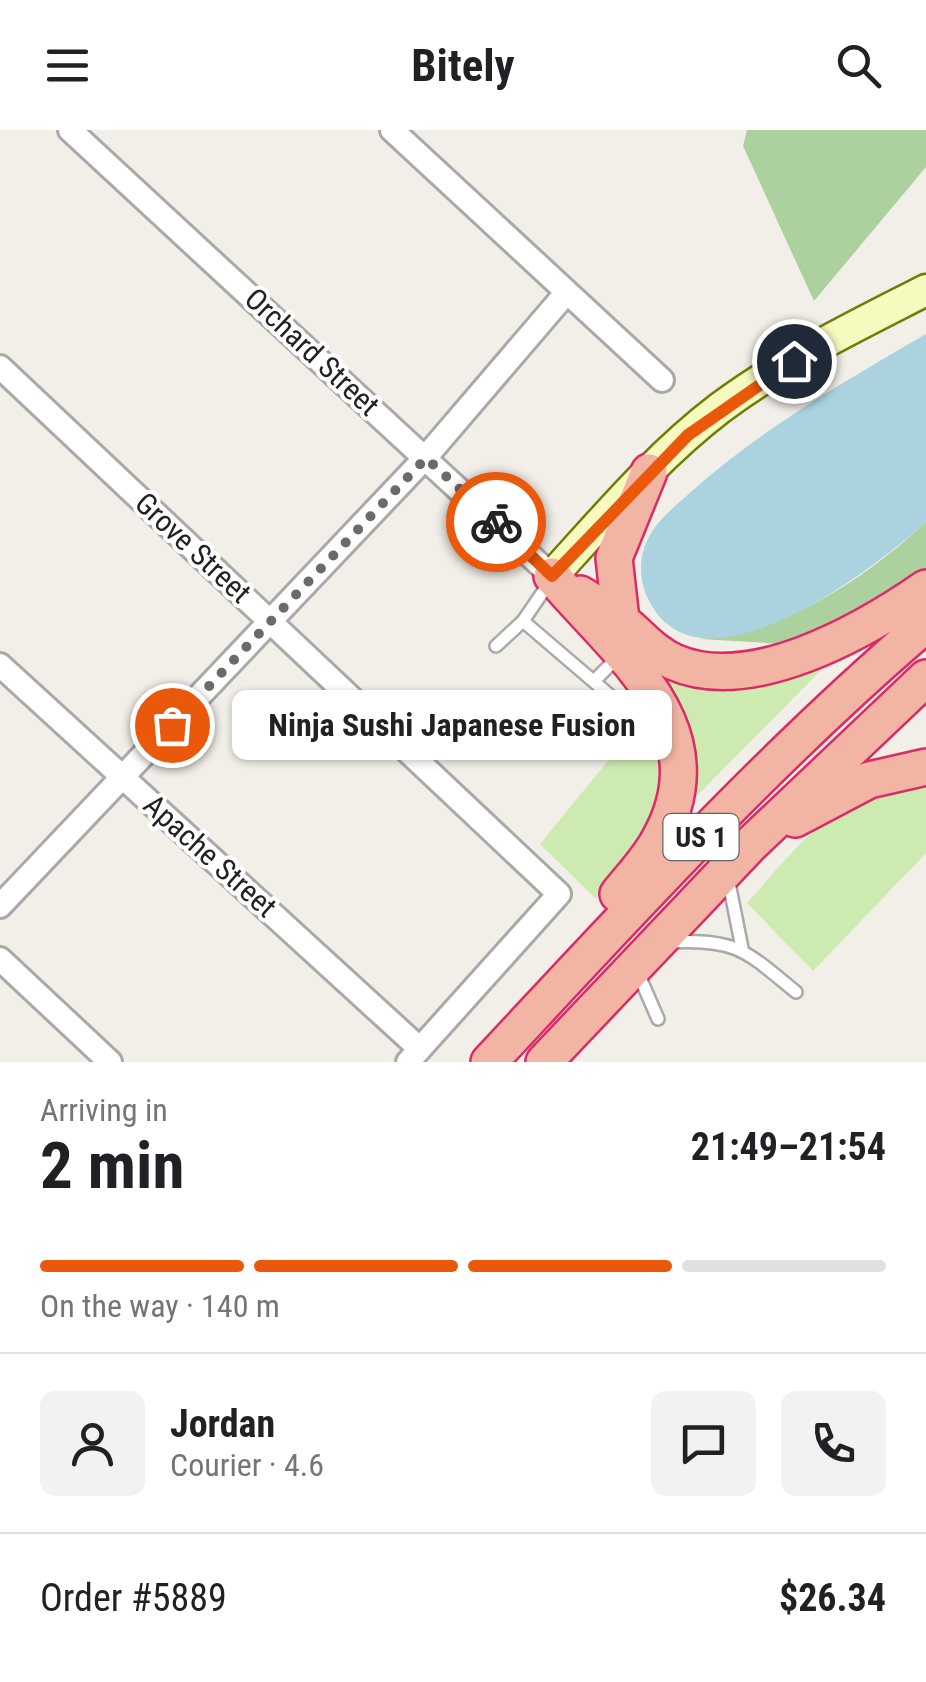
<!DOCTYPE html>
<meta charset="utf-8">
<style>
body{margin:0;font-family:"Roboto Condensed",sans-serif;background:#f2f2f2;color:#202124;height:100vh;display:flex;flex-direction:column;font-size:38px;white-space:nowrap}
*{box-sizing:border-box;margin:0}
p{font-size:32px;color:#757577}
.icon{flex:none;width:55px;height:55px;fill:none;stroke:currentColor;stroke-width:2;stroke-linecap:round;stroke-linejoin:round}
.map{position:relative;height:932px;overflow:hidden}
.details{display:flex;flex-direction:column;background:#fff;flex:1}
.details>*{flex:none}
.pin{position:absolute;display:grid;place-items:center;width:85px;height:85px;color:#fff;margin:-42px;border:5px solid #fff;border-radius:50%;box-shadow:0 2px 10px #0007}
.courier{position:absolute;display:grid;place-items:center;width:100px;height:100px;margin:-50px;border:8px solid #ea580c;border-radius:50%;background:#fff;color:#222;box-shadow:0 2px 12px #0007}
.bubble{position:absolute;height:70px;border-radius:15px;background:#fff;box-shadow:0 2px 8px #0004;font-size:32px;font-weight:700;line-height:70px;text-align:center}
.overview em{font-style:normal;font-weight:700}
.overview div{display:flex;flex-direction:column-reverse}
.overview{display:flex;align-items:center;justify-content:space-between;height:170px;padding:0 40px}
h1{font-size:65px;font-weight:700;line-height:75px}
.bar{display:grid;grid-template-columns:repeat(4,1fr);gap:15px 10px;align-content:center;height:120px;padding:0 40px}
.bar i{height:12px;border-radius:8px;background:#e0e0e0}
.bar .selected{background:#ea580c}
.bar p{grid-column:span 4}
.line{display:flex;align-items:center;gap:25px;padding:0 40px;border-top:2px solid #e0e0e0}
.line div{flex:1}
.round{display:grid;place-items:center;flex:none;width:105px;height:105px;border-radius:15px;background:#f2f2f2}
header{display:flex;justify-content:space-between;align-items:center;height:130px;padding:0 40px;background:#fff;font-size:45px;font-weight:700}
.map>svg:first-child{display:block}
.grass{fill:#cdebb0}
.forest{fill:#add19e}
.water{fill:#aad3df}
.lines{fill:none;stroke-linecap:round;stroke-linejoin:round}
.service-casing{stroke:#a9a9a9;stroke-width:16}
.minor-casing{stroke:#a9a9a9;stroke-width:28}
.secondary-casing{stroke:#707d05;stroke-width:35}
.trunk-casing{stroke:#dc2a67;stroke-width:40}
.service{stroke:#fff;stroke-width:11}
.minor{stroke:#fff;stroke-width:22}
.secondary{stroke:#f7fabf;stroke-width:30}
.trunk{stroke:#f2b4a3;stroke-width:35}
.done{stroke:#6b6a68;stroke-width:10;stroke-dasharray:0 18}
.route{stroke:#ea580c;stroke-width:12}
.labels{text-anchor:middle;stroke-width:8;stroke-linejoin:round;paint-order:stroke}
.shield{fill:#fff;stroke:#646464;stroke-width:2.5}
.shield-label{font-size:28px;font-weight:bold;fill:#222}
.street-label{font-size:30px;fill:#222;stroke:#fff}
</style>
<header><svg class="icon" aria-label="menu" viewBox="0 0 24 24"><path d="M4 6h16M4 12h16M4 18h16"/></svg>Bitely<svg class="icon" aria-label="search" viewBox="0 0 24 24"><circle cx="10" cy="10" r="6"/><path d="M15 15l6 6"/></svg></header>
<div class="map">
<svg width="926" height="932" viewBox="0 0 926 932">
<rect width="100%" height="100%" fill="#f2efe9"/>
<!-- grass -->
<path class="grass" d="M826,535L693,670L681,588L663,547L749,554Z
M647,583L666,635L651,703L596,769L540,714Z
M926,652V723L813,841L747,773C803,710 837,662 926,652Z"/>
<!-- forest -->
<path class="forest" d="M747,0H926V37L814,171L743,16Z
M926,392V444L915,453L783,514L700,509C788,500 862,451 926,392Z"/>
<!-- water -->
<path class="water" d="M926,204V392C876,437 707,569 652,476C640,457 637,432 647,411C656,390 677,375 693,360C764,297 844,252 926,204Z"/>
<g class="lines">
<!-- service casing -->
<g class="service-casing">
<path id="service" d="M523,491L549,453
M496,516L523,491L620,574L589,608
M594,551L619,526
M728,748L742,818
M670,812C737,808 747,822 796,862
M638,843L658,889"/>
</g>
<!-- minor casing -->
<g class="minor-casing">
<path id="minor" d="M70,0L552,446
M392,0L662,250
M0,237L559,764L408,932
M0,535L420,919
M0,776L425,328L567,162
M0,829L110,932"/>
</g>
<!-- secondary casing -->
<g class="secondary-casing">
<path id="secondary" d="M552,446C605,388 657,326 720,278C783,231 856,196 926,160"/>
</g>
<!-- trunk casing -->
<g class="trunk-casing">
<path id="trunk" d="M552,446C619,526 725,600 656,715C645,733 631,748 618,764
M580,464C593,472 607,480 619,489C639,504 651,522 674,532C751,566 864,501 926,458
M621,490L614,428L649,342
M795,689L869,650L926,637
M489,932C630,781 769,628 926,494
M544,932L751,714L926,548"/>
</g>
<!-- service -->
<use href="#service" class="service"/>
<!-- minor -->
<use href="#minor" class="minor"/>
<!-- secondary -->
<use href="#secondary" class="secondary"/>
<!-- trunk -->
<use href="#trunk" class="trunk"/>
</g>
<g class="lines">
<!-- done -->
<path class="done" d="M172,595L426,328L496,392"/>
<!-- route -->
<path class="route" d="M496,392L552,446L688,305L794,231"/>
</g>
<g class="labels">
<!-- shield labels -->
<rect class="shield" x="663.5" y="684" width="75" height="46" rx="8"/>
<g class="shield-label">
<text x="701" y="717">US 1</text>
</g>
<!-- street labels -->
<g class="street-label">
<text transform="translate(312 222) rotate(43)" y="10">Orchard Street</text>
<text transform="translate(193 418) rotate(43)" y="10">Grove Street</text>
<text transform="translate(210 726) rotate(42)" y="10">Apache Street</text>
</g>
</g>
</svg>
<div class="pin" style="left:172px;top:595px;background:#ea580c"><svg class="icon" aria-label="bag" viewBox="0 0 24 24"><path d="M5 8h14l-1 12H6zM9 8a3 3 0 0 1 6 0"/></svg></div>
<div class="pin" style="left:794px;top:231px;background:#1f2937"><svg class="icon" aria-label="home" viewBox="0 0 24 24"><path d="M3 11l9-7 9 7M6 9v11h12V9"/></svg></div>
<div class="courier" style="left:496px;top:392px"><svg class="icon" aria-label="bike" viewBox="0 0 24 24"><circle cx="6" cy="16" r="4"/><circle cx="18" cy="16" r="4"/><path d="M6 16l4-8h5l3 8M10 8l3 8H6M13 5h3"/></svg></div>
<div class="bubble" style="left:232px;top:560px;width:440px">Ninja Sushi Japanese Fusion</div>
</div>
<section class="details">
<div class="overview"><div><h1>2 min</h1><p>Arriving in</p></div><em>21:49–21:54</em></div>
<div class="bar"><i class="selected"></i><i class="selected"></i><i class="selected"></i><i></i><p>On the way · 140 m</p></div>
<div class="line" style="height:180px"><a class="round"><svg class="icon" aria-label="person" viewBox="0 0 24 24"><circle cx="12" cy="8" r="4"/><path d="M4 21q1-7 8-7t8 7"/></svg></a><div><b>Jordan</b><p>Courier · 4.6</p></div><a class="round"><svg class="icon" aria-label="chat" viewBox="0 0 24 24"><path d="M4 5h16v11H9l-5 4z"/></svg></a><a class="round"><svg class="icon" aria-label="phone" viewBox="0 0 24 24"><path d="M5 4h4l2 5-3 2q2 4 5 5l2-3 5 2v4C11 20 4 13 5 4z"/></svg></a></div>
<div class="line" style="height:130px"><div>Order #5889</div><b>$26.34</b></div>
</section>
